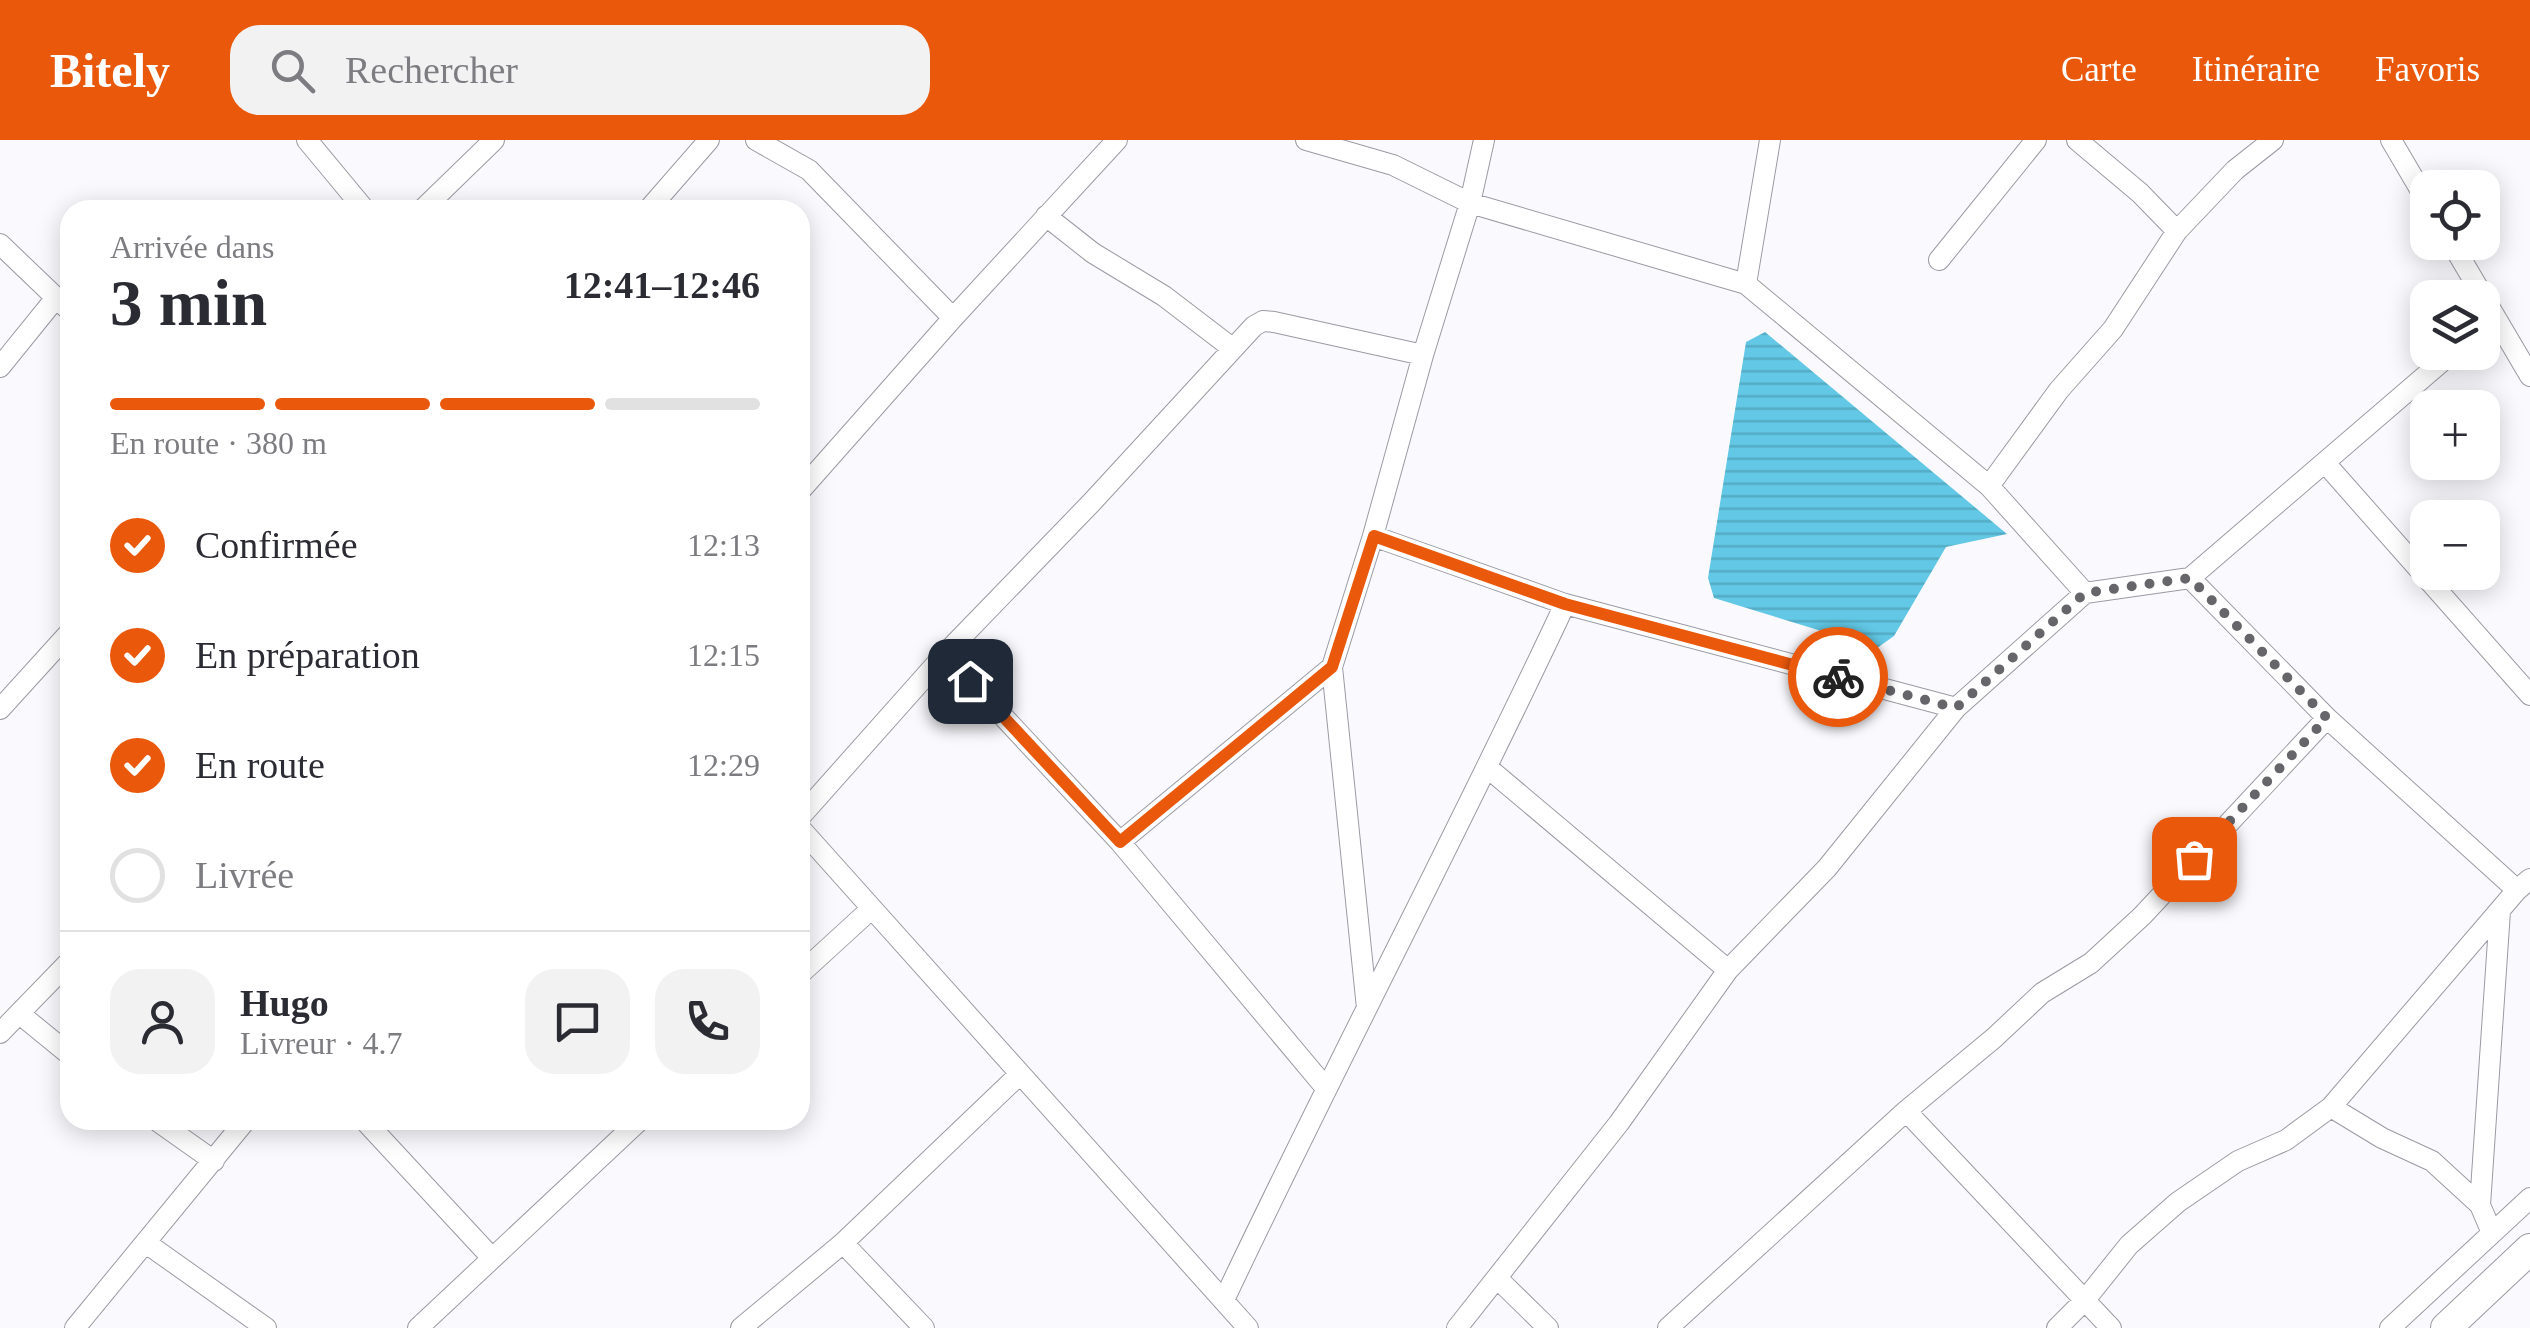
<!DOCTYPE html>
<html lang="fr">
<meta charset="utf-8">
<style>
body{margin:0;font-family:Georgia,serif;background:#f2f2f3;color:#2b2b33;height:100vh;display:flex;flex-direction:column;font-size:38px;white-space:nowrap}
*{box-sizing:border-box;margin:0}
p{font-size:32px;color:#7c7c81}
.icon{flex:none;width:55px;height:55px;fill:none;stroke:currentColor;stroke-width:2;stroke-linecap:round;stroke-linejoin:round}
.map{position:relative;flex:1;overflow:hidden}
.side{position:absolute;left:60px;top:60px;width:750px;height:930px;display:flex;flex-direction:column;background:#fff;border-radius:30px;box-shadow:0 5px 25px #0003}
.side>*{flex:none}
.tools{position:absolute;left:2410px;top:30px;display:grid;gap:20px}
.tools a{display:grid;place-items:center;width:90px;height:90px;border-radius:20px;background:#fff;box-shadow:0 5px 25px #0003;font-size:50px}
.pin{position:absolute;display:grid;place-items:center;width:85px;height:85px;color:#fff;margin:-42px;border-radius:20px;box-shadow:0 5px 15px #0006}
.courier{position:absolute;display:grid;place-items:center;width:100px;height:100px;margin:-50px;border:8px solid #ea580c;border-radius:50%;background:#fff;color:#222;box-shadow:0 2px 12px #0007}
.headline em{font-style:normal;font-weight:800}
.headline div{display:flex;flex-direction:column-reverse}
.headline{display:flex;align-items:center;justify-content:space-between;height:170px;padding:0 50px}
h1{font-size:65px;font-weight:800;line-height:75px}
.bar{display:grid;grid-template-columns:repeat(4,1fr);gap:15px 10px;align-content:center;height:120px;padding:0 50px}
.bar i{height:12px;border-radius:8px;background:#e1e1e2}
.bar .selected{background:#ea580c}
.bar p{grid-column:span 4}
.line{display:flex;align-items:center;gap:25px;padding:0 50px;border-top:2px solid #e1e1e2}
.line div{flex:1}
.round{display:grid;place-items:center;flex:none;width:105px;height:105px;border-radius:30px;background:#f2f2f3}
ol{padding:0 50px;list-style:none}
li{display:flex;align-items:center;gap:30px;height:110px}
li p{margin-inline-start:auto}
li .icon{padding:10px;border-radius:50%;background:#ea580c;color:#fff;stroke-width:4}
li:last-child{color:#7c7c81}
li i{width:55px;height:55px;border:5px solid #e1e1e2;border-radius:50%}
header{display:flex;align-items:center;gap:60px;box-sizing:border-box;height:140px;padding:0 50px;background:#ea580c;color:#fff}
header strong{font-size:48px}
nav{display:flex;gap:55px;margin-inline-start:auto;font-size:35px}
.search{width:700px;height:90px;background:#f2f2f3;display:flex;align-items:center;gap:25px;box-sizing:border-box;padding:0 35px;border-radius:30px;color:#7c7c81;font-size:38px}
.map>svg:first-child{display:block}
.water{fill:url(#water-rules)}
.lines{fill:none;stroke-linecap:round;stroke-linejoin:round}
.minor-casing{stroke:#9a9aa4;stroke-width:22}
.highway-casing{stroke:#9a9aa4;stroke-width:32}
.minor{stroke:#fff;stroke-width:20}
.highway{stroke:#fff;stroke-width:30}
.done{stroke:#66666a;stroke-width:10;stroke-dasharray:0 18}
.route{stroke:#ea580c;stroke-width:12}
</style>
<header>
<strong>Bitely</strong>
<div class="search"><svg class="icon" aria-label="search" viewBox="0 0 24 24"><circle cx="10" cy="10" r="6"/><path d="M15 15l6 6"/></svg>Rechercher</div>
<nav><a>Carte</a><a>Itinéraire</a><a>Favoris</a></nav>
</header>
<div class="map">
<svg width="2530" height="1188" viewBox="0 0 2530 1188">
<defs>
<pattern id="water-rules" width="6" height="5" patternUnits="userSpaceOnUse" patternTransform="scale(2.5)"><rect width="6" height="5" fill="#62c8e6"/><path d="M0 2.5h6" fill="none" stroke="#54abc5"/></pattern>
</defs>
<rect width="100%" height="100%" fill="#fafafe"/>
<!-- water -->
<path class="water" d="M1765,192L2007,394L1946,407L1894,496L1877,508L1714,458L1708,438L1746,202Z"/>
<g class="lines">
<!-- minor casing -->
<g class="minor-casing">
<path id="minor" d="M307,0L365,70
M756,0L809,30L953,178
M1306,0L1393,25L1470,63L1746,144L1989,346L2085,453
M2077,0L2140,53L2177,91
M2391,0L2428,63
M422,70L494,0
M648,70L709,0
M1046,76L1093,113L1164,156L1232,208
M2451,102L2530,236
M0,104L70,171
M1939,120L2036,0
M1746,144L1770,0
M0,227L55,159
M2326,324L2530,555
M1989,346L2059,250L2113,189L2177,91L2235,30L2273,0
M800,351L953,178L1117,0
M1373,396L1565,464L1956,568
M2190,438L2327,578L2517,750
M945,514L1120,702L1325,947
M1332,527L1367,868
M0,569L70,492
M1488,628L1728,830
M800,677L945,514L1092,362L1254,186L1263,181L1274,182L1423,215
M800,688L1248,1188
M1120,702L1332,527L1373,396L1423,215L1470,63L1484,0
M800,834L870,770
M21,875L70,915
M0,893L70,821
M2331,967L2382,998L2432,1021L2480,1065L2492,1093
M1906,971L2111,1188
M156,980L214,1021
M364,980L492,1118
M2480,1065L2500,771
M146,1103L266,1188
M843,1103L924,1188
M1497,1138L1548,1188
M1224,1160C1334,927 1455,699 1565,464
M75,1188L246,980
M418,1188L640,980
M741,1188L843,1103L1020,934
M1457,1188L1619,983L1728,830L1827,728L1956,568L2085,453L2190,438L2453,212
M1668,1188L1906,971L1994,898L2042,853L2091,823L2142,776L2327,578
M2057,1188L2085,1160L2129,1105L2178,1062L2238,1021L2286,1000L2331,967L2517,750L2530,739
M2390,1188L2530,1058"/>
</g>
<!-- highway casing -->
<g class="highway-casing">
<path id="highway" d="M2446,1188L2530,1109"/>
</g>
<!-- minor -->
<use href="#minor" class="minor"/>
<!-- highway -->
<use href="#highway" class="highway"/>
</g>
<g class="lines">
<!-- done -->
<path class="done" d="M1838,537L1956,568L2085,453L2190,438L2327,578L2194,719"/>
<!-- route -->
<path class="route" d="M970,541L1120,702L1332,527L1374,396L1565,464L1838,537"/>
</g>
</svg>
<div class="tools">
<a><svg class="icon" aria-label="locate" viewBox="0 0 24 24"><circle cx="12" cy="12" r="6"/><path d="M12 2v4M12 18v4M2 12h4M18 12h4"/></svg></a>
<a><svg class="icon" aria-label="layers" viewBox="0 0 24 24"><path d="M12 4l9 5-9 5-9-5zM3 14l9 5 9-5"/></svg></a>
<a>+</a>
<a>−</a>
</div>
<div class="pin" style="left:2194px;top:719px;background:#ea580c"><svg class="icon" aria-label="bag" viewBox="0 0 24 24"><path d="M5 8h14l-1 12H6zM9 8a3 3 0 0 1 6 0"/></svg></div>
<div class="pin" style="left:970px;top:541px;background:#1f2937"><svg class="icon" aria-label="home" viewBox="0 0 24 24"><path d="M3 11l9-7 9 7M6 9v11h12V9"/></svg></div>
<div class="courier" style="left:1838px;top:537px"><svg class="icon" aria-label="bike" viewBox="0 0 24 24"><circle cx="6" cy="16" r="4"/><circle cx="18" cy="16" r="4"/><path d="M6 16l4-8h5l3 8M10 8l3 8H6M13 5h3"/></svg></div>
<section class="side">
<div class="headline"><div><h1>3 min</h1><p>Arrivée dans</p></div><em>12:41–12:46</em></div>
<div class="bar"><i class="selected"></i><i class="selected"></i><i class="selected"></i><i></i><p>En route · 380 m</p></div>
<ol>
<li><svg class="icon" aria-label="check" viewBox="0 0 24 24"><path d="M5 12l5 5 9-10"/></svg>Confirmée<p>12:13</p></li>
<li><svg class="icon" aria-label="check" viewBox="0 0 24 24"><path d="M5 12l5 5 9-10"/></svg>En préparation<p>12:15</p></li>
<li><svg class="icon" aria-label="check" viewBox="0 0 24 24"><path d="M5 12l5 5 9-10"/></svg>En route<p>12:29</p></li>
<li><i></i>Livrée</li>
</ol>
<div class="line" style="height:180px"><a class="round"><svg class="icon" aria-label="person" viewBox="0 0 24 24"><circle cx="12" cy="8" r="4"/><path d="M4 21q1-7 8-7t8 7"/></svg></a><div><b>Hugo</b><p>Livreur · 4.7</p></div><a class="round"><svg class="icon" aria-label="chat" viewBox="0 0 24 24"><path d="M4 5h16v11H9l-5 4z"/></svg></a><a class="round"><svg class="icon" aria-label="phone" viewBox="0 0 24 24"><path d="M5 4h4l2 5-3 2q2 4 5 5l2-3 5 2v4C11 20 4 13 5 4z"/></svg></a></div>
</section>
</div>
